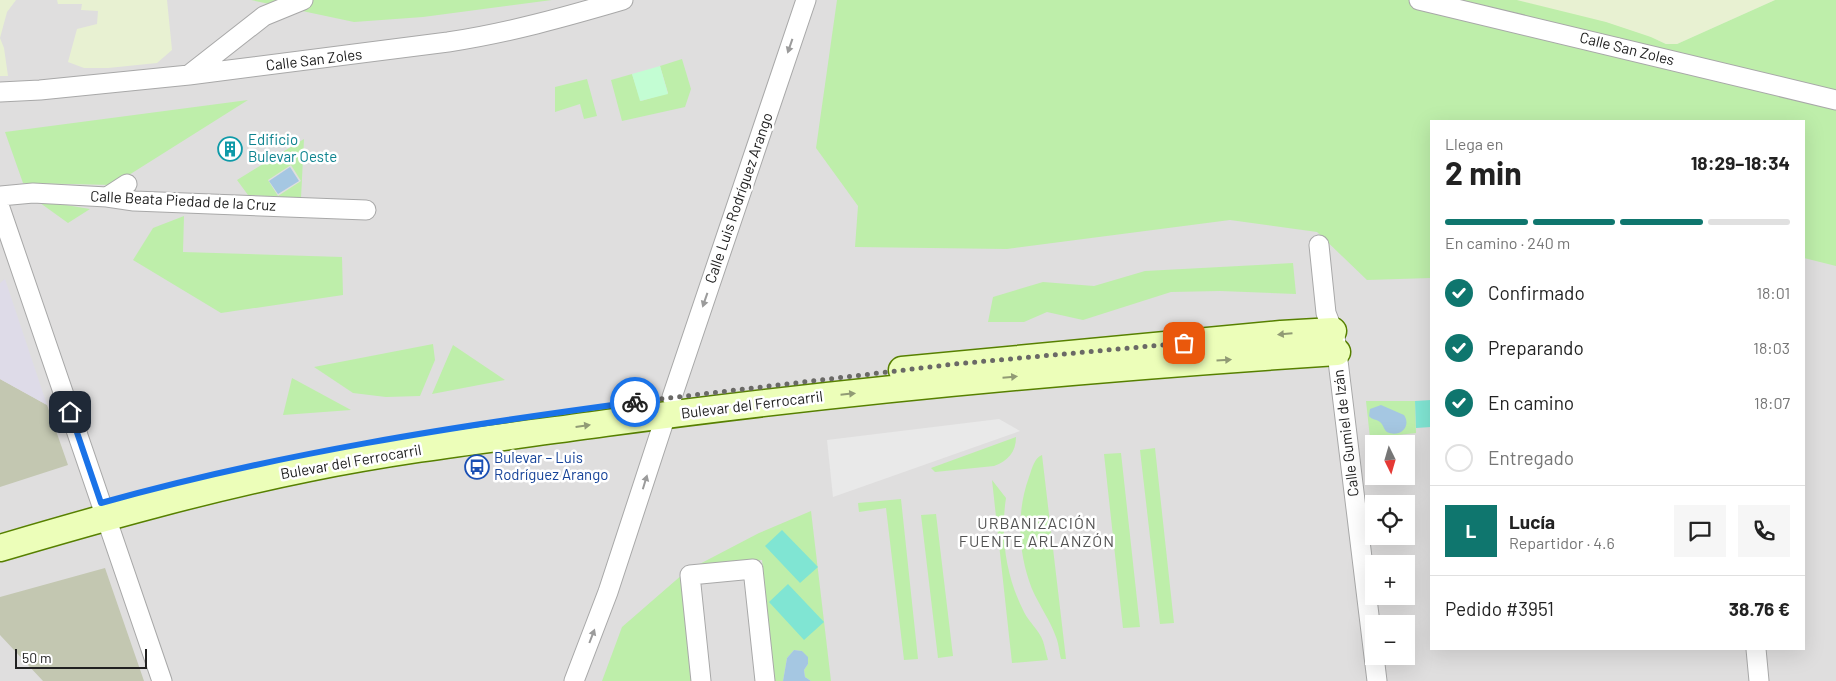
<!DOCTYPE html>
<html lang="es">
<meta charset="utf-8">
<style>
body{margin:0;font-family:Barlow,sans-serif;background:#f6f6f6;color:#222;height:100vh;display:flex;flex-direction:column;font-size:19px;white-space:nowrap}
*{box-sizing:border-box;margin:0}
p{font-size:16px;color:#767676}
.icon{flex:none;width:28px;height:28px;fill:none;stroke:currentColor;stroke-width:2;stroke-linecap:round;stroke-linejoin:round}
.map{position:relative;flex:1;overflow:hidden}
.sheet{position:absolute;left:1430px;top:120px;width:375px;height:530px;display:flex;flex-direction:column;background:#fff;border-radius:0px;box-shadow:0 5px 20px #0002}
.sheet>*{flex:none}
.needle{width:32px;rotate:175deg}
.fabs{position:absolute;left:1365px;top:435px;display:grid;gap:10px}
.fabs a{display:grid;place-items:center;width:50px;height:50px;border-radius:0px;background:#fff;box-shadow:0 5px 20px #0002;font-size:25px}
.scale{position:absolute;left:15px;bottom:12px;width:132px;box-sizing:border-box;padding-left:5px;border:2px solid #212121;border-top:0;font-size:14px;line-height:18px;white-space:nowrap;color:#212121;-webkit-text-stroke:4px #fff;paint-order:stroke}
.pin{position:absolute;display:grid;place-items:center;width:42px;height:42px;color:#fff;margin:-21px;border-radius:10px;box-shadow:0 2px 8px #0006}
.courier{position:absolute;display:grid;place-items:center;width:50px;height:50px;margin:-25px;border:4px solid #1a73e8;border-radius:50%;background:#fff;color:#222;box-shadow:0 1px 6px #0007}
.headline em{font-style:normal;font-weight:700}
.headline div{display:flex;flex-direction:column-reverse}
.headline{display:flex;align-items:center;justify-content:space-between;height:85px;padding:0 15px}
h1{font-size:32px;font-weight:700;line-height:38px}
.bar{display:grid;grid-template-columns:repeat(4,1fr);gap:8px 5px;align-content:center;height:60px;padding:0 15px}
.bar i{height:6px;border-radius:4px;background:#e0e0e0}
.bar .active{background:#0f766e}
.bar p{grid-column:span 4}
.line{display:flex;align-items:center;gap:12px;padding:0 15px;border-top:1px solid #e0e0e0}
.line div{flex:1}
.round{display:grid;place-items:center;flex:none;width:52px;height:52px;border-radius:0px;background:#f6f6f6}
ol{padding:0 15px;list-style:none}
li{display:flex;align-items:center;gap:15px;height:55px}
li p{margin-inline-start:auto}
li .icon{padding:5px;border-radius:50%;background:#0f766e;color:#fff;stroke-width:4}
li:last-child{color:#767676}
li i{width:28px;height:28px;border:2px solid #e0e0e0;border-radius:50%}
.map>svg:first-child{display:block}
.residential{fill:#dfdede;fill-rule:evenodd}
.construction{fill:#c3c7b1}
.farmland{fill:#e8f1d2}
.grass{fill:#beeeaa;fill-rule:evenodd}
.park{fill:#c3fdd3}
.pitch{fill:#80e5d3}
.parking{fill:#e9e9e9}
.plaza{fill:#dedbe8}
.water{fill:#a5c7e2}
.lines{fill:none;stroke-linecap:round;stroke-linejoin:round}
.minor-casing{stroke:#a8a8a8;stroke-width:21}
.secondary-casing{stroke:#578000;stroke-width:29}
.minor{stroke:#fff;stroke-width:19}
.secondary{stroke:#ecfeb9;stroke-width:26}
.oneway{fill:#9b9b9b}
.oneway2{fill:#919b75}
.done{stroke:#6a6966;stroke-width:5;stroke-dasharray:0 9}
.route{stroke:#1a73e8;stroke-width:6}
.labels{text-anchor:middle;stroke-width:5;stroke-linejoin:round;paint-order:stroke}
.street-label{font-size:15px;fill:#212121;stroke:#fff}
.culture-label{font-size:15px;fill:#0d838f;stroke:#fff;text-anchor:start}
.transit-label{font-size:15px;fill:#164399;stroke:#fff;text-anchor:start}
.neighbourhood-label{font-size:16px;letter-spacing:1px;fill:#545454;stroke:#fff}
</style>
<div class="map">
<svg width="1836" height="681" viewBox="0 0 1836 681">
<rect width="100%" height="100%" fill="#f2f0e7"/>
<!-- residential -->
<path class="residential" d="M0,0H1357L1836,112V681H0ZM1431,121H1804V649H1431ZM1374,444H1406V476H1374ZM1374,504H1406V536H1374ZM1374,564H1406V596H1374ZM1374,624H1406V656H1374Z"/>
<!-- construction -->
<path class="construction" d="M0,379L47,405L68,465L0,487Z
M105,568L144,681H43L0,635V597Z"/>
<!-- farmland -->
<path class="farmland" d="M0,0H16L7,12L0,38L4,48L8,76H0Z
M57,0H167L172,50L157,63L108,68H84L68,62L77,29L97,24L98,11L81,10L82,4H58Z
M1517,0H1775L1677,44H1666L1651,37Z"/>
<!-- grass -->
<path class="grass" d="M251,0H552L423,17L354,22Z
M837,0H1517L1606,22L1651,37L1666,44H1677L1775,0H1836V266L1804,258V121H1431V278L1367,280L1317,232L1230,220L1007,249L855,247L858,206L816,148Z
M682,59L691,89L685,107L622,121L611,80L632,74L641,101L668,93L660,66Z
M587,79L597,116L584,119L580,104L555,112V87Z
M248,100L113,185L23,183L5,132Z
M304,139L301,198L248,195L237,180ZM291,165L301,181L278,196L268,180Z
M36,200L90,209L68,223Z
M184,216L183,252L342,257L343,295L221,313L133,260L153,228Z
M1293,263L1296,294L1220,291L1171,292L1083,320L1047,312L1024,322H988L993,297L1043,282L1094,286L1145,271Z
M433,344L435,360L420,396L386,397L353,393L314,367Z
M453,345L505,380L432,394Z
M292,378L351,410L283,415Z
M1366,401H1415L1416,433L1370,438Z
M1016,437C1016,452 1008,461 994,466L935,472L931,468Z
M1155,448L1174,623L1160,624L1140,450Z
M1121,453L1140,627L1123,628L1104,454Z
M1042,455L1066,659H1061C1059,652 1059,644 1056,637C1050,620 1039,605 1032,589C1018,553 1016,513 1029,477C1032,469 1034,458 1042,455Z
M992,480L1006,498C1000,537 1006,577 1024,612C1029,622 1039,630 1043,641C1045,647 1046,654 1048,660L1012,663Z
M901,499L918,659L904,660L886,508L859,512L858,503Z
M811,511L831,681H811L805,677L804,670L808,664L802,651L794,650L787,658L783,681H775L762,560L692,568L759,533Z
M936,514L953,656L938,658L921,515Z
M683,574L695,681H602L622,627Z"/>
<!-- park -->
<path class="park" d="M660,66L668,94L640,101L632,74Z"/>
<!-- pitch -->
<path class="pitch" d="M1431,400V427L1416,428L1415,401Z
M782,530L818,567L800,583L765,546Z
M788,584L824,622L804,640L769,602Z"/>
<!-- parking -->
<path class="parking" d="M999,419L1020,431L833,497L827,440Z"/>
<!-- plaza -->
<path class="plaza" d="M5,279L47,405L0,379V283Z"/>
<!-- water -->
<path class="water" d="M290,167L299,181L278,194L269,181Z
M1381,405L1404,415C1412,427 1399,438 1387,432C1384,430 1383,424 1380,422C1376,419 1372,420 1369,416L1370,409Z
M794,650L802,651L808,657V664L804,670L805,677L811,681H783L787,658Z"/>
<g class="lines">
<!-- minor casing -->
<g class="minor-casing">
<path id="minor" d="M1419,0L1836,100
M190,74L264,16L303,0
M0,92L40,90L189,75L448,42C508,33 565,17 623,0
M0,196L33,193L107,197L134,201L366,210
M107,197L127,184
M0,208L162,681
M1319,245L1326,313L1335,336L1377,681
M672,397L806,0
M1756,649L1759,681
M574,681L608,592L666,415
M701,681L690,575L753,569L765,681"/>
</g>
<!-- secondary casing -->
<g class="secondary-casing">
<path id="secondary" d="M902,370L1281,334L1333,331
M0,548C102,518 205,489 309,468C407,448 507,437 606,423C848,390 1092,368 1337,352"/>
</g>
<!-- minor -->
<use href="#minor" class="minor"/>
<!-- secondary -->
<use href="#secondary" class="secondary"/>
</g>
<!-- one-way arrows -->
<defs><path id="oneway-solid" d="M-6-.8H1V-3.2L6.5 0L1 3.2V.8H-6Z" transform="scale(1.25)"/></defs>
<g class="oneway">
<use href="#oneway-solid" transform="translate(790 46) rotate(109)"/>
<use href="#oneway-solid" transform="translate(705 300) rotate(109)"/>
<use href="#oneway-solid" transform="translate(645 482) rotate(-73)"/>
<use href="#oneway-solid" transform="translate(592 636) rotate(-69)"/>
</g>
<g class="oneway2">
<use href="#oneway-solid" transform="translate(1285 334) rotate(175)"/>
<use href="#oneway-solid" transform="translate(1224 360) rotate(-4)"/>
<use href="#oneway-solid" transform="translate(1010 377) rotate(-5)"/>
<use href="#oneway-solid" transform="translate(848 394) rotate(-6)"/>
<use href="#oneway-solid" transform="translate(583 426) rotate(-8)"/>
</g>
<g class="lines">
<!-- done -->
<path class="done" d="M635,402L955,364L1184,343"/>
<!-- route -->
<path class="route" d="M70,412L101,503C276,454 455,426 635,402"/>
</g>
<!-- icons -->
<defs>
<g id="building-ring" transform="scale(1.25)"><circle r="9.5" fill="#fff" stroke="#0f9aa8" stroke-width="1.5"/><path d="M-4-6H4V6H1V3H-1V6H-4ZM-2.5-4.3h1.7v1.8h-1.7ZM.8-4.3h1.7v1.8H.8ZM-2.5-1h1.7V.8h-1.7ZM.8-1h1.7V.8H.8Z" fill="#0f9aa8"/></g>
<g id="bus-ring" transform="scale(1.25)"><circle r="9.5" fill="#fff" stroke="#1a4fb4" stroke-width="1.5"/><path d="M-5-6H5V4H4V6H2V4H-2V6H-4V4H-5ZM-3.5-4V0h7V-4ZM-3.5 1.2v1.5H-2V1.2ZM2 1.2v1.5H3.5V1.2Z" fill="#1a4fb4"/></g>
</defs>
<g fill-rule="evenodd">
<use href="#building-ring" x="230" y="149"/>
<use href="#bus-ring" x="477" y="467"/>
</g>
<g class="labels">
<!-- street labels -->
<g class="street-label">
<text transform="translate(1627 49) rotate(14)" y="5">Calle San Zoles</text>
<text transform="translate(314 60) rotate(-7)" y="5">Calle San Zoles</text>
<text transform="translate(739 198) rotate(-71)" y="5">Calle Luis Rodríguez Arango</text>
<text transform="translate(183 201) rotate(3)" y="5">Calle Beata Piedad de la Cruz</text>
<text transform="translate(752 405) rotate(-7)" y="5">Bulevar del Ferrocarril</text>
<text transform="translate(1346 433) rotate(-97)" y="5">Calle Gumiel de Izán</text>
<text transform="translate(351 462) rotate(-10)" y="5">Bulevar del Ferrocarril</text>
</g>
<!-- culture labels -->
<g class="culture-label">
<text x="248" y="145">Edificio<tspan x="248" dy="17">Bulevar Oeste</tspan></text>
</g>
<!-- transit labels -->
<g class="transit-label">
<text x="494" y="463">Bulevar – Luis<tspan x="494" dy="17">Rodríguez Arango</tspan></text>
</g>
<!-- neighbourhood labels -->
<g class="neighbourhood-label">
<text x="1037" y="529">URBANIZACIÓN<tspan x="1037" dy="18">FUENTE ARLANZÓN</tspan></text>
</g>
</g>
</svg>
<div class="fabs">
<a><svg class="needle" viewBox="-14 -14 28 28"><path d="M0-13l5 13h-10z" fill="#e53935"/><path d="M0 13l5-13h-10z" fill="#767676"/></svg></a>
<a><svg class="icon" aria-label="locate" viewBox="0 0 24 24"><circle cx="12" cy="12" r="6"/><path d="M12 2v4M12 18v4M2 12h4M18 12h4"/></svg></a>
<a>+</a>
<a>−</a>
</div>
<div class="scale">50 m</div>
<div class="pin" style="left:1184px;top:343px;background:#ea580c"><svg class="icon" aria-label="bag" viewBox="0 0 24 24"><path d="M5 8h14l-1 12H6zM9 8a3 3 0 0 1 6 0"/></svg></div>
<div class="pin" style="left:70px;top:412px;background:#1f2937"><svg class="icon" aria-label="home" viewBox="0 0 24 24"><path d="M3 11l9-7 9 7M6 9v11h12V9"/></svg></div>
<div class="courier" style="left:635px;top:402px"><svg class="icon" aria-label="bike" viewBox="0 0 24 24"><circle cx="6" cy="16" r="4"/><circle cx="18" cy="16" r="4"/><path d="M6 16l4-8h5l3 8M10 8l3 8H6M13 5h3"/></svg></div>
<section class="sheet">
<div class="headline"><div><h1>2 min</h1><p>Llega en</p></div><em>18:29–18:34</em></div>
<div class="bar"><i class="active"></i><i class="active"></i><i class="active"></i><i></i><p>En camino · 240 m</p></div>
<ol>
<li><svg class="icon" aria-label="check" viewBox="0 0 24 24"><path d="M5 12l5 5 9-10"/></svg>Confirmado<p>18:01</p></li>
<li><svg class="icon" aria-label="check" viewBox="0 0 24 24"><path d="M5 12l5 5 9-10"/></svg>Preparando<p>18:03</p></li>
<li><svg class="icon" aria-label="check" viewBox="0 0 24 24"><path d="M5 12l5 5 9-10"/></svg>En camino<p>18:07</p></li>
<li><i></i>Entregado</li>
</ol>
<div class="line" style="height:90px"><b class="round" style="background:#0f766e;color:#fff">L</b><div><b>Lucía</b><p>Repartidor · 4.6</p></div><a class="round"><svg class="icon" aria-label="chat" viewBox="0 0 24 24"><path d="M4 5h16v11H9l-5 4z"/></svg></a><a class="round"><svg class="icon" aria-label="phone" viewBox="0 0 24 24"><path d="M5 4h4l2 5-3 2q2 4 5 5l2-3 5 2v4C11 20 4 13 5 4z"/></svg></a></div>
<div class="line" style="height:65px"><div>Pedido #3951</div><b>38.76 €</b></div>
</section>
</div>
